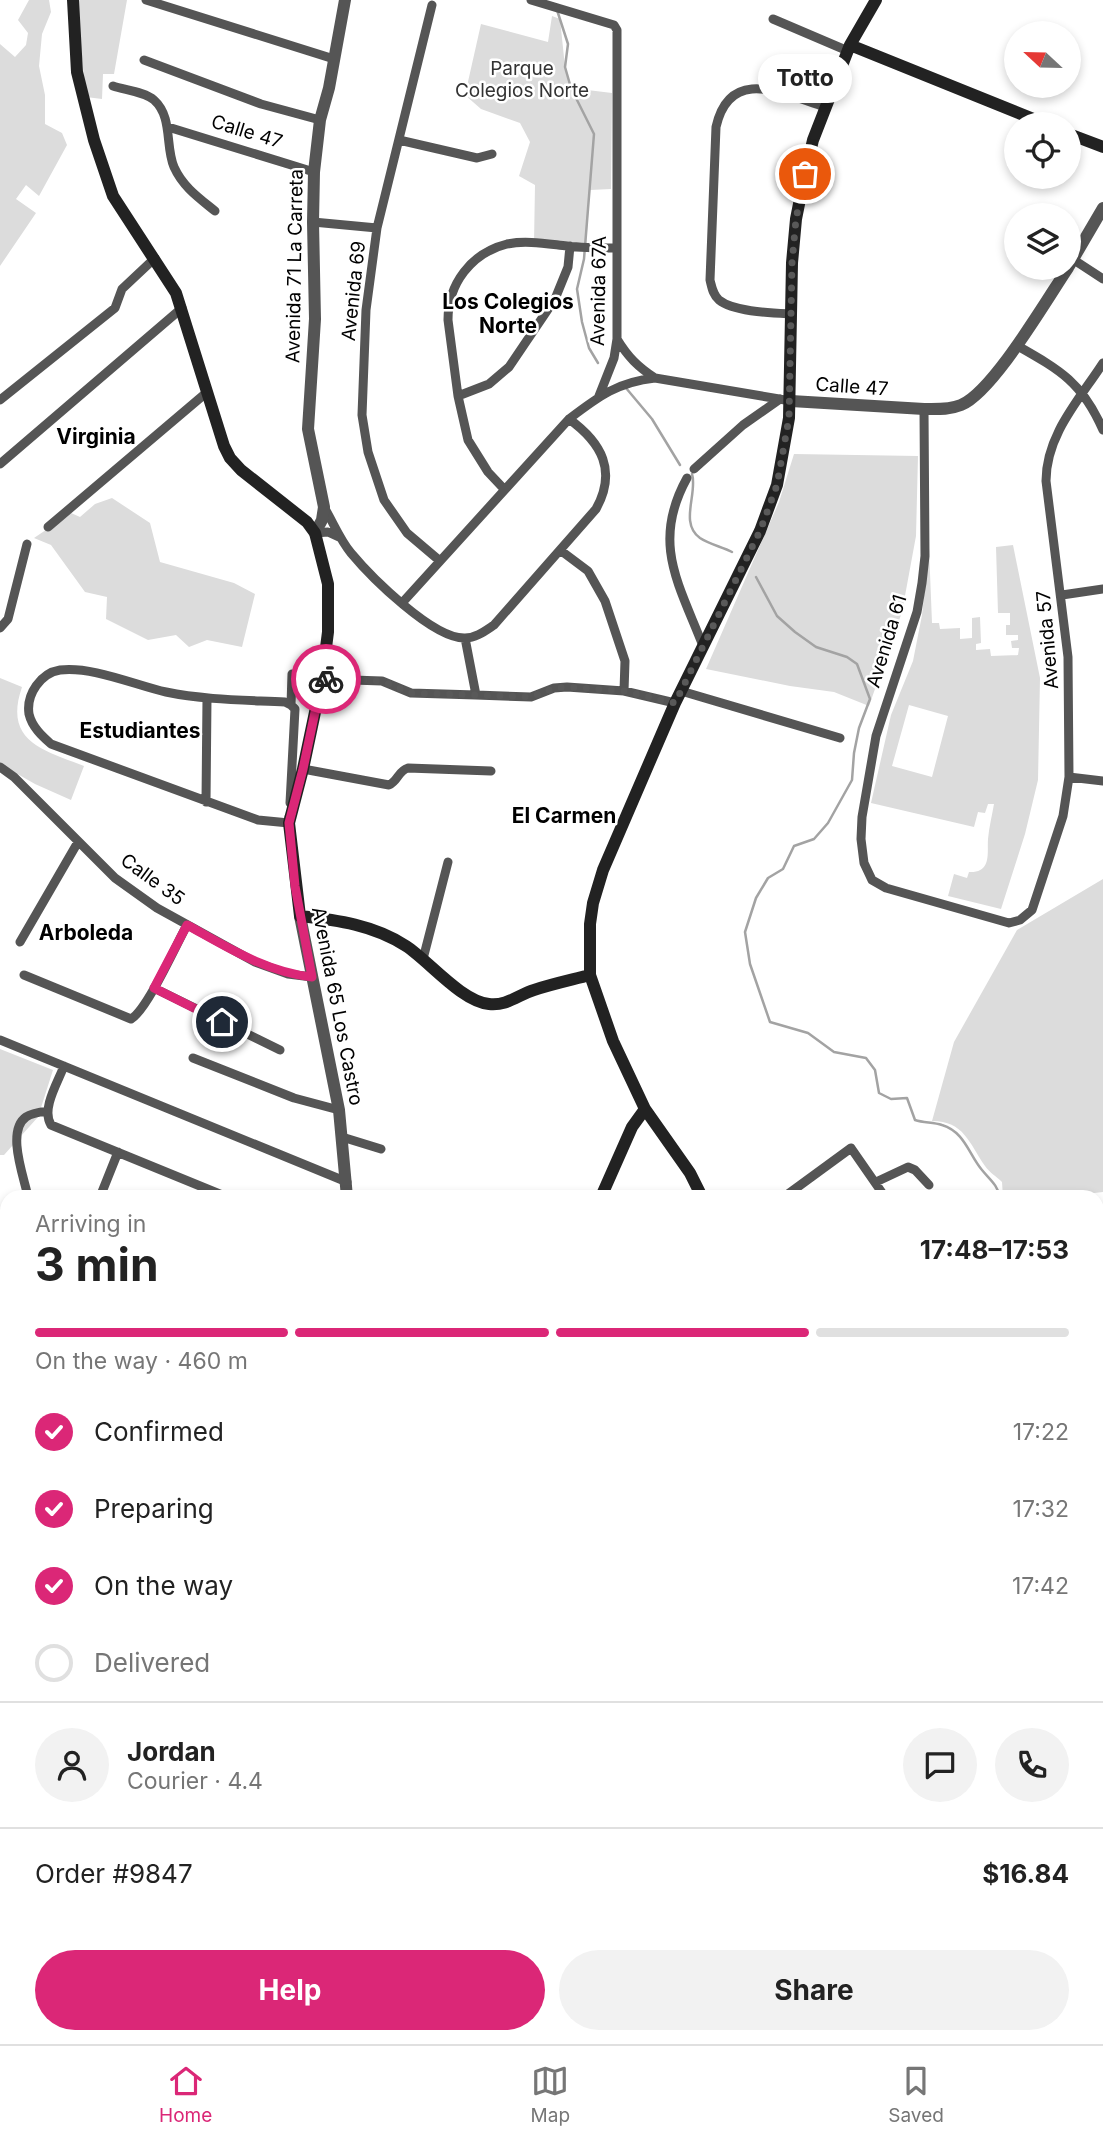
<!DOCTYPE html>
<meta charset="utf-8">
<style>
body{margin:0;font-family:Inter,sans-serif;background:#f2f2f2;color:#222;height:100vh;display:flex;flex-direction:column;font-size:26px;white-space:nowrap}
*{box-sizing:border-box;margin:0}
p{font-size:23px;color:#767676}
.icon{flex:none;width:38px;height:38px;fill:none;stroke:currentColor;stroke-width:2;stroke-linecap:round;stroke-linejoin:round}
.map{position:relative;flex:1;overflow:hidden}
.drawer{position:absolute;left:0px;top:1190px;width:1104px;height:854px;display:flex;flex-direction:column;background:#fff;border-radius:21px 21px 0 0;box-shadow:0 4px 10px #0003}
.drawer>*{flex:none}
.needle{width:46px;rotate:292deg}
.tools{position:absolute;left:1004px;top:21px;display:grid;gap:14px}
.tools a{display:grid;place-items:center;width:77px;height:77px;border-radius:50%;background:#fff;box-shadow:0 4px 10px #0003;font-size:35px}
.pin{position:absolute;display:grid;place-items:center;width:60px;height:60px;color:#fff;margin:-30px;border:4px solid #fff;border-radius:50%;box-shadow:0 2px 7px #0007}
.courier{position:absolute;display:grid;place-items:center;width:70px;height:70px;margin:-35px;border:5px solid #db2777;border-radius:50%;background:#fff;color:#222;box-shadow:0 2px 9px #0007}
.bubble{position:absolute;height:49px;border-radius:24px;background:#fff;box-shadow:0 4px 10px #0003;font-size:23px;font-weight:700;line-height:49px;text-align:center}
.head em{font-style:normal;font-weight:700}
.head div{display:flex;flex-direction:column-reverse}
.head{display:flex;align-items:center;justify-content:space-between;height:119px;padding:0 35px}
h1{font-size:46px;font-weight:700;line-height:52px}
.bar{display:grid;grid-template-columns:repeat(4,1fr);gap:10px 7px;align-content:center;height:84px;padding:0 35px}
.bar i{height:9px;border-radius:5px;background:#e0e0e0}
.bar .on{background:#db2777}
.bar p{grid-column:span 4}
.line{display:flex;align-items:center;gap:18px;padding:0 35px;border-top:2px solid #e0e0e0}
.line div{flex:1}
.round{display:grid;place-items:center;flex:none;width:74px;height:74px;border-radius:37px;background:#f2f2f2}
ol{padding:0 35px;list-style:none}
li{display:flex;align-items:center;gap:21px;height:77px}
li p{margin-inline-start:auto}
li .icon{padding:7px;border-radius:50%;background:#db2777;color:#fff;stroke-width:4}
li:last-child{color:#767676}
li i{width:38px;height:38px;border:4px solid #e0e0e0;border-radius:50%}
.button{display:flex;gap:14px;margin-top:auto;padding:14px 35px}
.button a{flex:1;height:80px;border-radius:42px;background:#db2777;color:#fff;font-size:28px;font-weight:700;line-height:80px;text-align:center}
.button a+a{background:#f2f2f2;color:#222}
.tabs{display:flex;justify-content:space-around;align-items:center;height:98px;border-top:2px solid #e0e0e0;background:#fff;font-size:19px;color:#767676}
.tabs a{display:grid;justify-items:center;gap:4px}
.tabs .on{color:#db2777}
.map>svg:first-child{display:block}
.green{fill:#dcdcdc;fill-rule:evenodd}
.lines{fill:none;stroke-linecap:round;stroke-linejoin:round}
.stream{stroke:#a3a3a3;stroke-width:2.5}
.minor{stroke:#555;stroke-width:9}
.tertiary{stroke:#555;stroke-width:12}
.secondary{stroke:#222;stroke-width:12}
.done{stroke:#595959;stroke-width:7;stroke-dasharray:0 12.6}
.route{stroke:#db2777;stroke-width:9}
.labels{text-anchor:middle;stroke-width:5;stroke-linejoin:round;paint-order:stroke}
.park-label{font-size:19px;fill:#333;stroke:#fff}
.street-label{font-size:19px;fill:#000;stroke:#fff}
.neighbourhood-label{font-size:21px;font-weight:bold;fill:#000;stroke:#fff}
</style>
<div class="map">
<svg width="1103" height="2044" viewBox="0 0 1103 2044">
<rect width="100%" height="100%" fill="#fff"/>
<!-- green -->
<path class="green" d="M29,0H49L51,12L42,34L39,66L45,95V124L62,133L67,145L39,196L26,185L16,199L36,213L0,266V44L15,57L26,45L28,33L18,20Z
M76,0H127L114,74H103L102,99L86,97Z
M552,16L560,19L565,67L571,88L612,93L611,189L590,190L586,245L534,243L535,185L519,176L530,142L520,123L481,109L465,95L481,24L548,42Z
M794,454L918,456L916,536L902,612L869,706L834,692L790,686L706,669L779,502Z
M112,498L150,523L160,562L234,583L255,594L242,647L207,640L189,647L176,635L148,640L106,619L107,597L85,592L51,545L34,538L71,513L80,517L95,504Z
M1013,545L1040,678L1038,780L1025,834L1001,909L948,896L954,874L967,878L969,872C992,873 987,853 988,839C989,827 992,816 994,804H988L985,813L978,812L974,827L871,803L891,715L913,661L922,615L929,548L932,623H939L940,629L960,628V639L972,638V618L980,617L981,643L976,644V650L990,649L991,656L1018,655L1019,648H1012L1011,641L1018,640V635H1006V625H1010V613H998L996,547ZM909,705L948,716L932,777L892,766Z
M0,678L22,687C3,742 44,750 84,766L71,800L35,784L0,764Z
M1103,879V1192L1059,1197H1003L1002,1182C997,1177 989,1172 985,1166C969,1143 964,1121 932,1121L954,1042L1017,930Z
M0,1049L53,1070L38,1117L4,1155H0Z
M490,2037H536L558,2044H490Z"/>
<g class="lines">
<!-- stream -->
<path class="stream" d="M557,10L568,44L565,67L571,88L594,134L584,259L577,289L582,322L589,348L598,363
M626,388L652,419L680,465
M692,474C698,493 679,523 700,538C709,544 722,547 732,552
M756,577L777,616L795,632L816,647L847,657L857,664L870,699L859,728L854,753L852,780L828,823L814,839L794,846L783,869L768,878L756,898L745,932L750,964L770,1022L808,1033L834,1052L866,1058L875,1070L879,1093L891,1099L907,1098L915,1120C924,1123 933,1122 942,1125C965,1132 969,1155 982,1170C990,1180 997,1184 1000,1197
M1097,1602L1103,1603"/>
<!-- minor -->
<path class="minor" d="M146,0L334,59
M531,0L614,25L617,30V339L614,358L599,396
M432,5L377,228L366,310L362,415L368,452L384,500L407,533L440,561
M773,19L848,51
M144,60L261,104L320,120
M113,86C125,90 145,92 154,100C173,117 165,146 174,167C183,187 199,198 215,211
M168,127L314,172
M399,140L477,158L492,154
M313,222L377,228
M1074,260L1103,279
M792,314C773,313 734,312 719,300C713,295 712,288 710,280L716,127C730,65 783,94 825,107
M617,339C628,357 638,367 655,378
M1016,345C1060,370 1082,382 1103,430
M458,396L489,384L509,367L555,299L568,267L570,246
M0,400L115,308L122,289L155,258
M924,409L925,556L922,583L917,612L876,736L862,817L861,839L864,863L872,880L886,888L1009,923L1020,920L1032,910L1063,816L1069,777L1068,657L1046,481C1046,435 1079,400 1103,363
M0,464L182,308
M694,469L743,425L780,399
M687,478C651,543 679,584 703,646
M504,489L488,472L468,440L458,396L448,320C448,284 471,253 507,244C526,240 548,244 567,246C583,248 600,248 616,248
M324,507C333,522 340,540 351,553C371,577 433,639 465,638C476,638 485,631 494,625L596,509C617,471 602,443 569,419
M48,527L206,393
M315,533L328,532L341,538
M560,550L588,571L605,601L625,661L624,691
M1062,595L1103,589
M402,603L569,419C599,396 618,382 655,378L791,401
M0,628L8,619L27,544
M465,638L476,695
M322,679L382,681L411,693L476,695L531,697L554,688L567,687L624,691L675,703
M681,691L840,738
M0,767L14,777L115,878L157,908L255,962L288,974L312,977
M303,769L389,785C398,781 398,771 408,768L491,771
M1069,777L1103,781
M206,802L207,698
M290,803L295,709L291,705L292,674
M289,817V823L258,820L51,744C42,736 32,727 29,714C26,694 41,673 60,670C92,666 135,685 166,692C204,700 246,700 285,702L291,705
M20,942L78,842
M423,959L448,862
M24,975L131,1019C147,1010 176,945 187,925
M154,988L280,1050
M0,1040L347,1182
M193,1058L294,1098L339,1110
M64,1066C58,1082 41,1109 51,1125L227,1197
M342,1137L381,1149
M876,1182L908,1167L915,1170L929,1185
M28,1197C24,1177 6,1131 26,1117C32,1113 40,1112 47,1111
M100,1197L118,1152
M784,1197L851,1148L885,1197
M1097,1223L1103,1222
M1097,1271L1103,1270
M0,1280L7,1266
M1097,1368L1103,1391
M7,1436L0,1454L7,1459
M1097,1522L1103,1519
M0,1548L7,1551
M1097,1568L1103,1579
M0,1684L7,1687
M0,1825L7,1826
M0,1928L7,1931
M364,2037L365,2044
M425,2037L426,2044
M479,2037L480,2044
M815,2037L816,2044
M654,2041V2037
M594,2042V2037
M147,2044L150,2037
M714,2044V2037"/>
<!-- tertiary -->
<path class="tertiary" d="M1069,266L1103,208
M791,401L924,409C936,409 949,410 961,405C993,392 1047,299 1068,268
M315,533L322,520L324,507L308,429L315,319L313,222L314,172L320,120L329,88L345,0
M300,916L339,1110L347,1197
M0,1881L7,1844"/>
<!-- secondary -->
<path class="secondary" d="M73,0L77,72L94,140L113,196L176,293L224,446L230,458L241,470L307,522L315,533L328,584V632L322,679L303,769L289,823L300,916C337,920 374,925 406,946C429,961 461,1001 489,1004C507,1006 518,995 534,990C552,984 571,980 590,975
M850,45L1046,124
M1069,134L1103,147
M601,1197L632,1127L645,1109
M702,1197L690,1173L645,1109L613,1041L590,975V924L593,903L603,870L675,703L760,531L777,485L789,418L792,263L796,219L805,174L813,140L850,45L876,0
M1097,1870L1103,1881
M231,2044L234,2037"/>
</g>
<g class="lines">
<!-- done -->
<path class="done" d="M326,679L382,681L411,693L476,695L531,697L554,688L567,687L624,691L675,703L760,531L777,485L789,418L792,263L796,219L805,174"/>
<!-- route -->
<path class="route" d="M222,1022L154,988L187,925C227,947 266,972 312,977L295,886L289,823L303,769L322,679H326"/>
</g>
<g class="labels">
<!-- park labels -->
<g class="park-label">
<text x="522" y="75">Parque<tspan x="522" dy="22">Colegios Norte</tspan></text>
</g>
<!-- street labels -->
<g class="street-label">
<text transform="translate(247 131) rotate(17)" y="7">Calle 47</text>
<text transform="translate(294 266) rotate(-89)" y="7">Avenida 71 La Carreta</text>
<text transform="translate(353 291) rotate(-84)" y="7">Avenida 69</text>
<text transform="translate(598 291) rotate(-89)" y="7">Avenida 67A</text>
<text transform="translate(852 386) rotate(4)" y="7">Calle 47</text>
<text transform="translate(1047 640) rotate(-95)" y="7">Avenida 57</text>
<text transform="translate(886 641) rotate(-73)" y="7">Avenida 61</text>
<text transform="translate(153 879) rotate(36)" y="7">Calle 35</text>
<text transform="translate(338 1006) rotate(79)" y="7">Avenida 65 Los Castro</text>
</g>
<!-- neighbourhood labels -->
<g class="neighbourhood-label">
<text x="508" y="309">Los Colegios<tspan x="508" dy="24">Norte</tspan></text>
<text x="96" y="444">Virginia</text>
<text x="140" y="738">Estudiantes</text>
<text x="564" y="823">El Carmen</text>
<text x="86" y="940">Arboleda</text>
</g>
</g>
</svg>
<div class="tools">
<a><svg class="needle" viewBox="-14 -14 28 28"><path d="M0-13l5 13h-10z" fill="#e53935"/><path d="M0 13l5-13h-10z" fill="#767676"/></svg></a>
<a><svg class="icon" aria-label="locate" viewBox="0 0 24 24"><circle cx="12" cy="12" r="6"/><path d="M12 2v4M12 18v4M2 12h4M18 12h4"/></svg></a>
<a><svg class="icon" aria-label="layers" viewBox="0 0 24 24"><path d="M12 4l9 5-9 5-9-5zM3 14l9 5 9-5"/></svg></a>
</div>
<div class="pin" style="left:805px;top:174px;background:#ea580c"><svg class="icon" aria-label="bag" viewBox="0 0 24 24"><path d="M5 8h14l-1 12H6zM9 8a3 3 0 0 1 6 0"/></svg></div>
<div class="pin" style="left:222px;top:1022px;background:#1f2937"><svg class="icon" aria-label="home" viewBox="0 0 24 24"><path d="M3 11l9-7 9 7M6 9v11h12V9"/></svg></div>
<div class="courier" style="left:326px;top:679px"><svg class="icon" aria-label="bike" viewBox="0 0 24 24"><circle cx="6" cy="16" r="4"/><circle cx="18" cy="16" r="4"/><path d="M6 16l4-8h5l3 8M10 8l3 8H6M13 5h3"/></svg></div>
<div class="bubble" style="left:758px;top:54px;width:94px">Totto</div>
<section class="drawer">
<div class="head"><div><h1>3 min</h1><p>Arriving in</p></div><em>17:48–17:53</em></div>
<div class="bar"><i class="on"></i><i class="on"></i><i class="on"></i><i></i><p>On the way · 460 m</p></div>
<ol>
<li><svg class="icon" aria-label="check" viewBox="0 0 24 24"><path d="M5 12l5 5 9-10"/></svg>Confirmed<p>17:22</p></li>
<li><svg class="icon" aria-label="check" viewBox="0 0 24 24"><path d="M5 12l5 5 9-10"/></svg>Preparing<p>17:32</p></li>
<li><svg class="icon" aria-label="check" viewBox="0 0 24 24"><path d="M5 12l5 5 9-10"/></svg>On the way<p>17:42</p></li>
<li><i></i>Delivered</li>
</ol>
<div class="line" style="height:126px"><a class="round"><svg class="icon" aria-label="person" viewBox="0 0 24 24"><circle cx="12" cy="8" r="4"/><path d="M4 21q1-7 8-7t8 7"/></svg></a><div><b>Jordan</b><p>Courier · 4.4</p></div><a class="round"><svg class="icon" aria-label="chat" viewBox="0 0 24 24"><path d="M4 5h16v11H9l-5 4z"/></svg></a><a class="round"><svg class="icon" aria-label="phone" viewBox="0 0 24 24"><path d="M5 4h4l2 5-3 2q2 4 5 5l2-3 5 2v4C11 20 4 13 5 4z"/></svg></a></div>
<div class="line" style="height:91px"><div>Order #9847</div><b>$16.84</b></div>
<div class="button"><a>Help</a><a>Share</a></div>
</section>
</div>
<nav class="tabs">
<a class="on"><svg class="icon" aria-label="home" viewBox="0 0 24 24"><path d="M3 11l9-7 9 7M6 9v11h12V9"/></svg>Home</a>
<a><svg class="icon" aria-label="map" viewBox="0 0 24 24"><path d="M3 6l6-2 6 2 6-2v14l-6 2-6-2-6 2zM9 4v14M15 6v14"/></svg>Map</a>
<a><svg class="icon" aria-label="saved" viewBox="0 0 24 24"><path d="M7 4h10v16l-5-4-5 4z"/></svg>Saved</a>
</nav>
